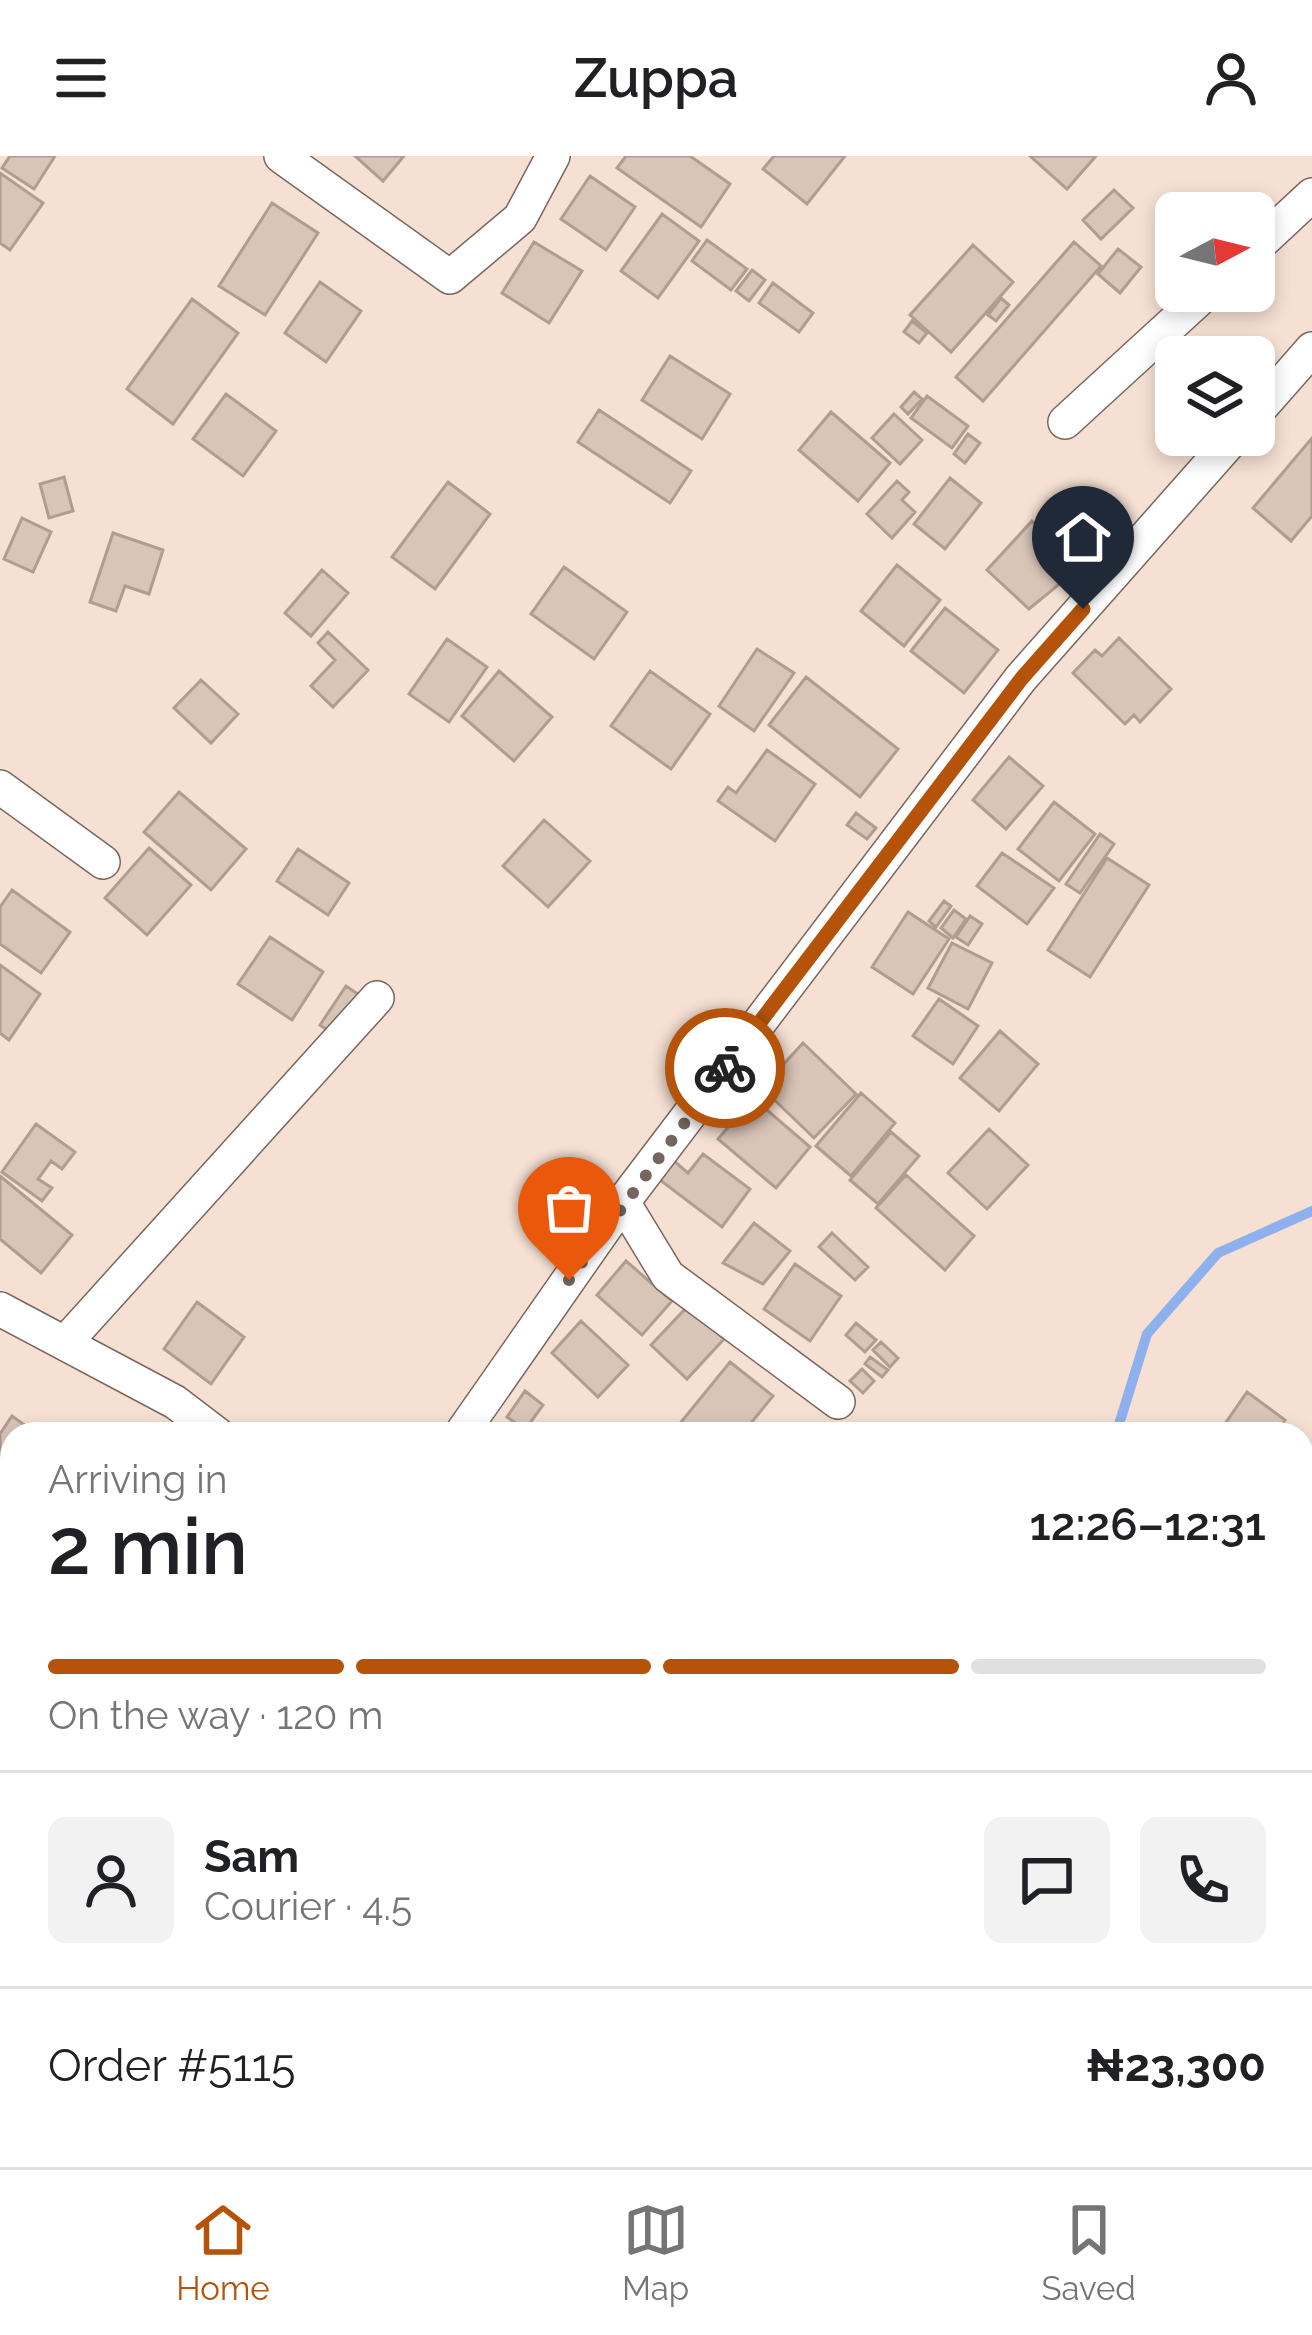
<!DOCTYPE html>
<meta charset="utf-8">
<style>
body{margin:0;font-family:Raleway,sans-serif;background:#f2f2f2;color:#202124;height:100vh;display:flex;flex-direction:column;font-size:45px;white-space:nowrap}
*{box-sizing:border-box;margin:0}
p{font-size:39px;color:#757577}
.icon{flex:none;width:66px;height:66px;fill:none;stroke:currentColor;stroke-width:2;stroke-linecap:round;stroke-linejoin:round}
.map{position:relative;flex:1;overflow:hidden}
.drawer{position:absolute;left:0px;top:1266px;width:1314px;height:747px;display:flex;flex-direction:column;background:#fff;border-radius:36px 36px 0 0;box-shadow:0 6px 18px #0003}
.drawer>*{flex:none}
.needle{width:78px;rotate:83deg}
.tools{position:absolute;left:1155px;top:36px;display:grid;gap:24px}
.tools a{display:grid;place-items:center;width:120px;height:120px;border-radius:18px;background:#fff;box-shadow:0 6px 18px #0003;font-size:60px}
.pin{position:absolute;display:grid;place-items:center;width:102px;height:102px;color:#fff;margin:-123px -51px;border-radius:50% 50% 50% 0;rotate:-45deg;box-shadow:0 0 12px #0007}
.pin .icon{rotate:45deg}
.courier{position:absolute;display:grid;place-items:center;width:120px;height:120px;margin:-60px;border:9px solid #b45309;border-radius:50%;background:#fff;color:#222;box-shadow:0 3px 15px #0007}
.summary em{font-style:normal;font-weight:600}
.summary div{display:flex;flex-direction:column-reverse}
.summary{display:flex;align-items:center;justify-content:space-between;height:204px;padding:0 48px}
h1{font-size:78px;font-weight:600;line-height:90px}
.bar{display:grid;grid-template-columns:repeat(4,1fr);gap:18px 12px;align-content:center;height:144px;padding:0 48px}
.bar i{height:15px;border-radius:9px;background:#e0e0e0}
.bar .selected{background:#b45309}
.bar p{grid-column:span 4}
.line{display:flex;align-items:center;gap:30px;padding:0 48px;border-top:3px solid #e0e0e0}
.line div{flex:1}
.round{display:grid;place-items:center;flex:none;width:126px;height:126px;border-radius:18px;background:#f2f2f2}
header{display:flex;justify-content:space-between;align-items:center;height:156px;padding:0 48px;background:#fff;font-size:54px;font-weight:600}
.tabs{display:flex;justify-content:space-around;align-items:center;height:168px;border-top:3px solid #e0e0e0;background:#fff;font-size:33px;color:#757577}
.tabs a{display:grid;justify-items:center;gap:6px}
.tabs .selected{color:#b45309}
.map>svg:first-child{display:block}
.lines{fill:none;stroke-linecap:round;stroke-linejoin:round}
.stream{stroke:#8eb1ed;stroke-width:10}
.building{fill:#d9c4b8;stroke:#b09c90;stroke-width:3}
.minor-casing{stroke:#79675c;stroke-width:36}
.minor{stroke:#fff;stroke-width:33}
.done{stroke:#73665f;stroke-width:12;stroke-dasharray:0 21.6}
.route{stroke:#b45309;stroke-width:15}
</style>
<header><svg class="icon" aria-label="menu" viewBox="0 0 24 24"><path d="M4 6h16M4 12h16M4 18h16"/></svg>Zuppa<svg class="icon" aria-label="person" viewBox="0 0 24 24"><circle cx="12" cy="8" r="4"/><path d="M4 21q1-7 8-7t8 7"/></svg></header>
<div class="map">
<svg width="1312" height="2011" viewBox="0 0 1312 2011">
<rect width="100%" height="100%" fill="#f5e0d3"/>
<g class="lines">
<!-- stream -->
<path class="stream" d="M1116,1278L1147,1178L1218,1097L1312,1055
M547,2011L567,2001"/>
</g>
<!-- building -->
<path class="building" d="M10,0H55L34,33L2,12Z
M355,0H404L383,25Z
M626,0H690L730,28L701,71L617,12Z
M774,0H845L807,48L763,13Z
M1030,0H1096L1067,33Z
M0,17L43,47L10,94L0,87Z
M590,20L635,51L606,94L561,63Z
M1114,34L1133,52L1101,83L1083,64Z
M272,47L318,77L265,159L219,130Z
M662,58L699,85L658,142L621,115Z
M707,84L747,113L731,134L692,105Z
M534,86L582,115L549,167L502,137Z
M1074,86L1101,110L983,245L956,221Z
M973,89L1013,126L951,196L910,159Z
M1118,93L1141,111L1120,137L1098,118Z
M752,114L765,124L749,145L736,135Z
M320,126L361,155L326,206L285,177Z
M773,127L813,157L799,176L759,147Z
M1001,142L1009,149L996,165L988,159Z
M192,143L238,177L173,268L127,233Z
M912,165L927,177L919,187L904,176Z
M670,200L730,238L702,283L642,244Z
M914,236L922,243L908,258L901,251Z
M226,238L276,275L243,320L193,283Z
M927,240L968,270L952,292L911,262Z
M599,254L691,315L670,347L578,286Z
M831,256L890,307L858,345L799,294Z
M894,258L922,284L900,308L872,282Z
M968,278L980,287L965,307L954,298Z
M1312,282V360L1291,385L1253,352Z
M64,321L73,355L49,362L40,328Z
M950,322L981,347L945,393L914,368Z
M897,325L909,336L902,344L915,356L892,382L867,358Z
M448,326L490,358L435,433L392,401Z
M22,362L51,376L33,416L4,403Z
M1032,365L1074,404L1057,421L1062,426L1029,453L987,414Z
M113,377L163,394L149,438L125,430L116,455L90,446Z
M897,409L940,444L904,490L861,455Z
M564,411L627,456L594,503L531,458Z
M322,414L348,437L311,480L285,457Z
M945,452L998,494L964,537L911,495Z
M328,476L368,514L333,551L311,530L335,504L318,487Z
M1119,482L1171,533L1140,566L1134,559L1125,568L1073,517L1095,494L1102,500Z
M447,483L487,511L449,566L409,538Z
M757,493L794,517L754,575L719,550Z
M499,515L552,561L514,605L462,560Z
M650,515L710,558L671,613L611,570Z
M806,521L898,593L860,641L769,569Z
M201,524L238,558L211,587L174,552Z
M767,594L815,628L775,685L718,645L728,631L736,637Z
M1009,601L1043,630L1006,673L973,644Z
M179,636L246,693L211,734L144,676Z
M1054,646L1095,678L1059,725L1018,693Z
M856,657L876,672L867,683L847,669Z
M544,664L590,705L548,751L503,710Z
M1100,678L1114,688L1080,737L1066,728Z
M149,692L191,729L147,779L105,742Z
M298,693L349,727L328,759L277,725Z
M1002,697L1054,732L1027,768L977,730Z
M1107,702L1149,729L1090,821L1048,794Z
M12,734L70,776L41,817L0,788V751Z
M944,745L951,750L936,771L929,765Z
M954,754L966,763L953,782L941,772Z
M908,756L949,783L913,838L872,811Z
M970,760L982,768L968,789L956,781Z
M270,781L323,816L292,864L238,828Z
M952,787L992,807L968,853L928,832Z
M0,809L40,838L9,884L0,877Z
M346,830L362,841L336,880L320,869Z
M939,843L978,870L953,908L913,880Z
M1000,875L1038,908L999,955L960,922Z
M803,887L856,938L814,982L762,932Z
M861,937L895,967L851,1020L816,990Z
M753,942L810,991L776,1032L718,983Z
M36,968L75,996L62,1013L51,1005L38,1023L52,1032L42,1045L2,1016Z
M989,973L1028,1009L987,1053L948,1017Z
M891,976L919,1000L878,1048L850,1024Z
M703,998L750,1033L722,1071L660,1024L674,1005L688,1017Z
M906,1019L974,1080L945,1114L876,1052Z
M0,1020L72,1079L41,1117L0,1083Z
M754,1067L790,1095L763,1128L723,1107Z
M832,1077L868,1111L855,1124L819,1091Z
M626,1105L672,1145L642,1179L597,1139Z
M795,1108L841,1140L810,1185L764,1153Z
M197,1146L244,1181L211,1228L164,1193Z
M689,1149L724,1183L687,1223L651,1189Z
M581,1165L628,1209L598,1241L552,1197Z
M856,1167L876,1184L865,1196L846,1179Z
M881,1186L898,1202L890,1211L873,1194Z
M870,1201L888,1214L882,1221L865,1208Z
M730,1206L773,1240L742,1278H685L677,1271Z
M862,1213L874,1225L863,1237L850,1225Z
M525,1235L543,1249L525,1274L507,1261Z
M1247,1236L1285,1264L1276,1278H1218Z
M12,1260L37,1278H12V1341L0,1333V1278Z
M12,1381V1469L3,1480L0,1396Z
M1302,1653L1312,1661V1694L1302,1707Z
M1302,1931L1312,1939L1308,1996L1302,1992Z
M975,2001H1028L1032,2005L1027,2011H967Z
M1051,2001H1057L1068,2011H1042Z
M1215,2001H1250L1264,2011H1208Z"/>
<g class="lines">
<!-- minor casing -->
<g class="minor-casing">
<path id="minor" d="M281,0L450,121L520,62L553,0
M1254,93L1312,39
M1254,259L1312,193
M1065,266L1208,135
M0,631L103,706
M623,1046L668,1120L838,1246
M0,1153L175,1246L217,1278
M65,1187L377,842
M461,1278L623,1046L1021,522L1236,279
M1302,1791L1312,1779
M0,1983L12,1965
M1112,2011L1120,2001"/>
</g>
<!-- minor -->
<use href="#minor" class="minor"/>
</g>
<g class="lines">
<!-- done -->
<path class="done" d="M569,1124L725,912"/>
<!-- route -->
<path class="route" d="M725,912L1022,522L1083,453"/>
</g>
</svg>
<div class="tools">
<a><svg class="needle" viewBox="-14 -14 28 28"><path d="M0-13l5 13h-10z" fill="#e53935"/><path d="M0 13l5-13h-10z" fill="#757577"/></svg></a>
<a><svg class="icon" aria-label="layers" viewBox="0 0 24 24"><path d="M12 4l9 5-9 5-9-5zM3 14l9 5 9-5"/></svg></a>
</div>
<div class="pin" style="left:569px;top:1124px;background:#ea580c"><svg class="icon" aria-label="bag" viewBox="0 0 24 24"><path d="M5 8h14l-1 12H6zM9 8a3 3 0 0 1 6 0"/></svg></div>
<div class="pin" style="left:1083px;top:453px;background:#1f2937"><svg class="icon" aria-label="home" viewBox="0 0 24 24"><path d="M3 11l9-7 9 7M6 9v11h12V9"/></svg></div>
<div class="courier" style="left:725px;top:912px"><svg class="icon" aria-label="bike" viewBox="0 0 24 24"><circle cx="6" cy="16" r="4"/><circle cx="18" cy="16" r="4"/><path d="M6 16l4-8h5l3 8M10 8l3 8H6M13 5h3"/></svg></div>
<section class="drawer">
<div class="summary"><div><h1>2 min</h1><p>Arriving in</p></div><em>12:26–12:31</em></div>
<div class="bar"><i class="selected"></i><i class="selected"></i><i class="selected"></i><i></i><p>On the way · 120 m</p></div>
<div class="line" style="height:216px"><a class="round"><svg class="icon" aria-label="person" viewBox="0 0 24 24"><circle cx="12" cy="8" r="4"/><path d="M4 21q1-7 8-7t8 7"/></svg></a><div><b>Sam</b><p>Courier · 4.5</p></div><a class="round"><svg class="icon" aria-label="chat" viewBox="0 0 24 24"><path d="M4 5h16v11H9l-5 4z"/></svg></a><a class="round"><svg class="icon" aria-label="phone" viewBox="0 0 24 24"><path d="M5 4h4l2 5-3 2q2 4 5 5l2-3 5 2v4C11 20 4 13 5 4z"/></svg></a></div>
<div class="line" style="height:156px"><div>Order #5115</div><b>₦23,300</b></div>
</section>
</div>
<nav class="tabs">
<a class="selected"><svg class="icon" aria-label="home" viewBox="0 0 24 24"><path d="M3 11l9-7 9 7M6 9v11h12V9"/></svg>Home</a>
<a><svg class="icon" aria-label="map" viewBox="0 0 24 24"><path d="M3 6l6-2 6 2 6-2v14l-6 2-6-2-6 2zM9 4v14M15 6v14"/></svg>Map</a>
<a><svg class="icon" aria-label="saved" viewBox="0 0 24 24"><path d="M7 4h10v16l-5-4-5 4z"/></svg>Saved</a>
</nav>
